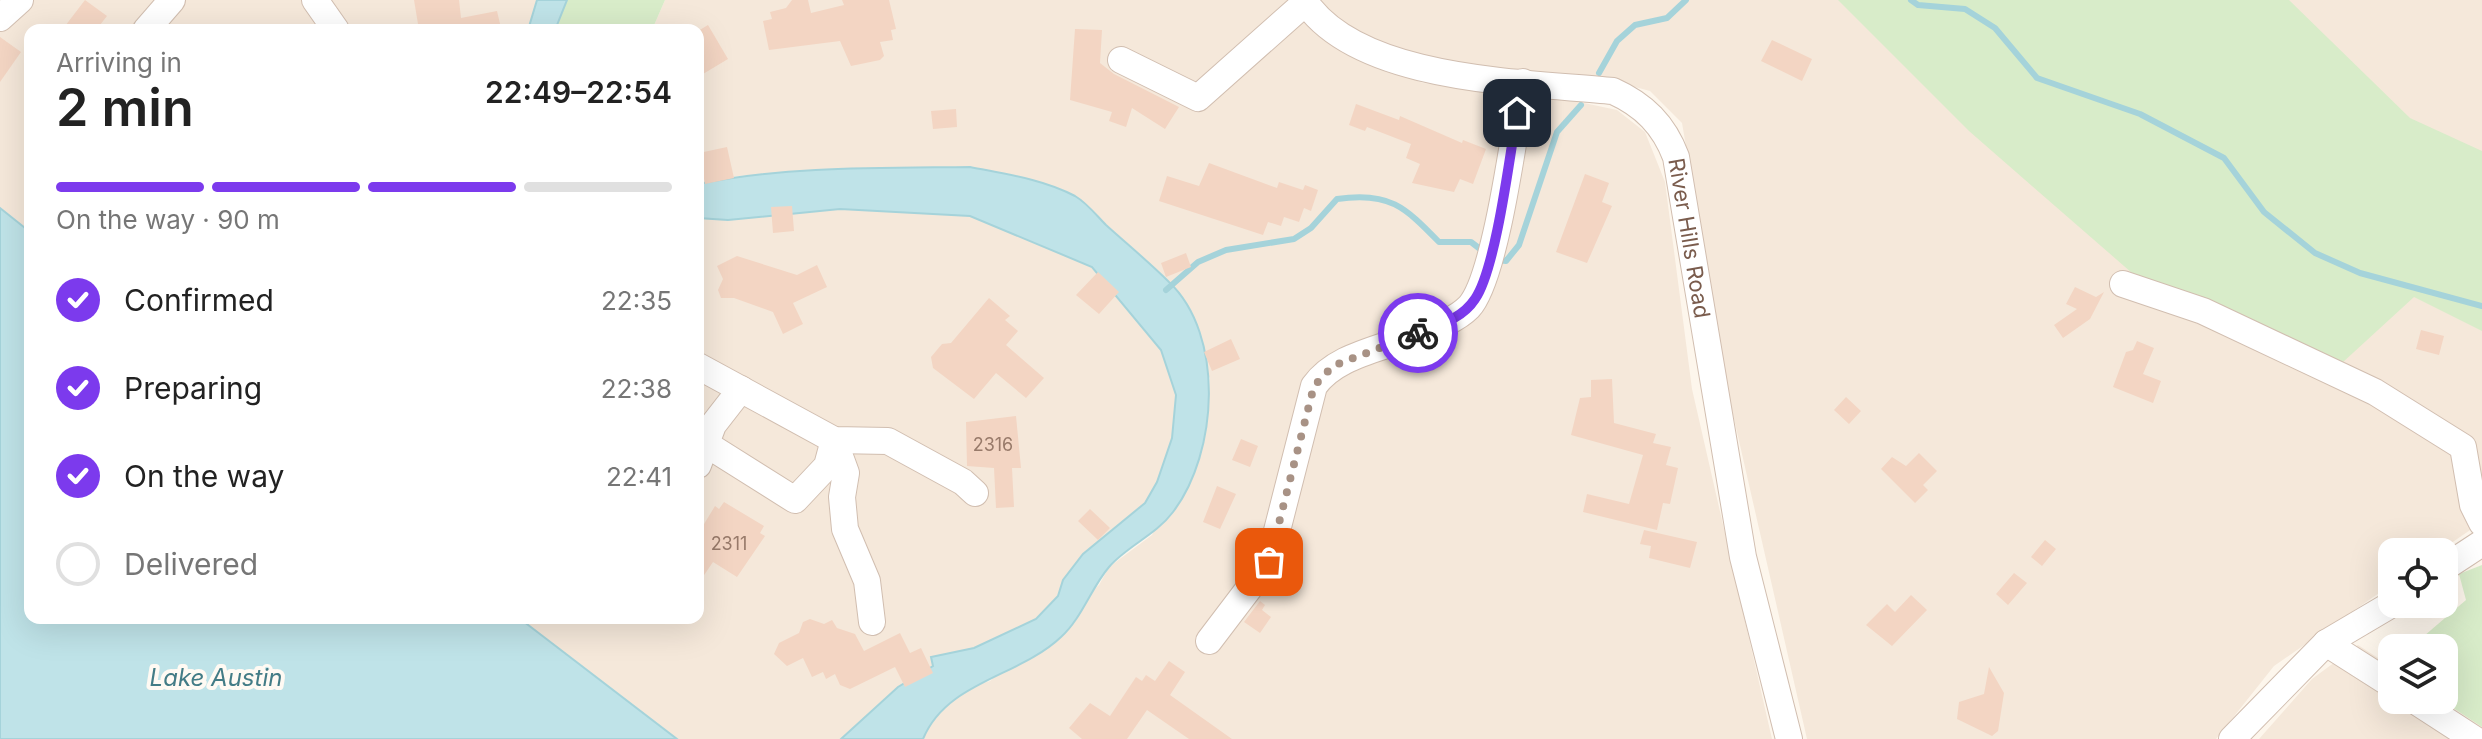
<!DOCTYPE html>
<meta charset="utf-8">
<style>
body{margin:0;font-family:Inter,sans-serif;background:#f6f6f6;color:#222;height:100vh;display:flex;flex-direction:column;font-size:30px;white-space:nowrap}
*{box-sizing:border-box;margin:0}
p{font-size:26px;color:#767676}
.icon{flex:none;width:44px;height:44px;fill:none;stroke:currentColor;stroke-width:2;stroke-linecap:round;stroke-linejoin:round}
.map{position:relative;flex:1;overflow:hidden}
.side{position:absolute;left:24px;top:24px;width:680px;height:600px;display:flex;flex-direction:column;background:#fff;border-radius:16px;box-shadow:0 8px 32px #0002}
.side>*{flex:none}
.buttons{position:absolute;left:2378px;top:538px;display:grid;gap:16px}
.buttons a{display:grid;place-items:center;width:80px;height:80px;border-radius:16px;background:#fff;box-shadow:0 8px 32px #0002;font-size:40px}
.pin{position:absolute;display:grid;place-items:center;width:68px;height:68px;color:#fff;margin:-34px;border-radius:16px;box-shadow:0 4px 12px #0006}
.courier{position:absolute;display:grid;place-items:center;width:80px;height:80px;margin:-40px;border:6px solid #7c3aed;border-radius:50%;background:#fff;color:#222;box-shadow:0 2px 10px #0007}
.summary em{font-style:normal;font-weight:600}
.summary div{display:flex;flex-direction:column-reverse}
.summary{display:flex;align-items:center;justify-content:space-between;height:136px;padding:0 32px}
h1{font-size:52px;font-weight:600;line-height:60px}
.bar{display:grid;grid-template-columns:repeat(4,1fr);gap:12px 8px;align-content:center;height:96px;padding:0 32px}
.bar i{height:10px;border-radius:6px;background:#e0e0e0}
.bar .on{background:#7c3aed}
.bar p{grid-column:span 4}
ol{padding:0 32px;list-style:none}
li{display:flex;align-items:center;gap:24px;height:88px}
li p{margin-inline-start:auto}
li .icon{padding:8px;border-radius:50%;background:#7c3aed;color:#fff;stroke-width:4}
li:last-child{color:#767676}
li i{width:44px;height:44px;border:4px solid #e0e0e0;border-radius:50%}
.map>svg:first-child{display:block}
.residential{fill:#f5e8da}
.green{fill:#d8ecc9}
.water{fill:#bfe3e8;stroke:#a5d3da;stroke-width:2}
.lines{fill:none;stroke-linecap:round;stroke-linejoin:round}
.stream{stroke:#a5d3da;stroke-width:6}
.building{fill:#f3d5c3}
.minor-casing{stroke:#d1beb0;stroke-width:28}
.minor{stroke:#fff;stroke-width:26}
.done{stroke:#a89285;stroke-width:8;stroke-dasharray:0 14.4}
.route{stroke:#7c3aed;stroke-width:10}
.labels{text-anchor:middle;stroke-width:8;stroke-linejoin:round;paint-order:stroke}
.number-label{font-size:18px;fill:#987a6a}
.street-label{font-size:22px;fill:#7a5c4d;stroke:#fffaf3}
.water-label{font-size:24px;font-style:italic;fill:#437c86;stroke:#fffaf3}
</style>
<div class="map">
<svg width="2482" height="739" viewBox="0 0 2482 739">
<rect width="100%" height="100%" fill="#fdf6ec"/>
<!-- residential -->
<path class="residential" d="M0,0H537L528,30H30V232L0,208Z
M665,0H1296L1356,59L1423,83L1551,96L1617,110L1645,132L1665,182L1692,389L1772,739H923L927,728L950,701L974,686L990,681L1099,585L1109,567L1152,535L1206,424L1210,378L1136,251L1107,225L841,169L738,176L698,184V30H652Z
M1316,0H2482V522L2438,552H2392V584L2274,666L2216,739H1807L1729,397L1682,123L1650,91L1620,83L1411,57L1344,31Z
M840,209L970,216L1092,267L1161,350L1176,395L1172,438L1157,482L1145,503L1063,580L1058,596L1036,619L974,648L931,657L933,666L898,687L841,739H677L519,618H698V218L728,220Z
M2358,645L2392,667V700H2441L2482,727V739H2259L2312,679Z"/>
<!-- green -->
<path class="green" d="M541,0H665L652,30H526Z
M1838,0H2289L2410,118L2482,151V331L2414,297L2342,363L2132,273L1969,131Z
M2482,565V727L2441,700L2444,648H2410L2466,600L2459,574Z"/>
<!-- water -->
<path class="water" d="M537,0H567L555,30H528Z
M970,167C1005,174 1043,179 1075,196C1087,203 1097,216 1106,225C1127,244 1149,262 1169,282C1225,335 1218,453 1173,512C1156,535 1127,546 1109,567C1091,588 1082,618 1061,637C1019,677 947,681 923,739H841L898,687L933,666L931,657L974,648L1036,619L1058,596L1063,580L1083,554L1145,503L1157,482L1172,438L1176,395L1161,350L1092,267L970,216L840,209L728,220L698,218V184C787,166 880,168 970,167Z
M0,208L30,232V618H519L677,739H0Z"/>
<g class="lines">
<!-- stream -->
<path class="stream" d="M1911,0L1918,5L1965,9L1995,28L2037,78L2140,114L2224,158L2264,212L2315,253L2360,273L2482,306
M1599,73L1617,41L1635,25L1667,18L1686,0
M1498,260L1506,261L1519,245L1557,132L1581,105
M1166,290L1198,262L1226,250L1294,239L1311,228L1337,199C1389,191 1405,207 1439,242H1471L1484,252"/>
</g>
<!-- building -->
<path class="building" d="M85,0L107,16L96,30H62Z
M414,0H459L461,18L497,11L501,28L419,30Z
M792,0H808L811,13L844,5L842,0H889L896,29L891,30L893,40L880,42L884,56L880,60L851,66L840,41L769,50L763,21L772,19L770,12L786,8Z
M708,25L728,59L698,77V31Z
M1075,29L1102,30L1100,63L1114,74L1179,107L1165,129L1132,108L1126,127L1109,121L1112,112L1070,100Z
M0,37L21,52L0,82Z
M1772,40L1812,59L1802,81L1761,61Z
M1356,104L1399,120L1400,116L1462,143L1463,140L1486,149L1473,184L1460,179L1454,192L1412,183L1420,164L1406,158L1411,144L1367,127L1365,131L1349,125Z
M956,109L957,127L933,129L931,111Z
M727,147L734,178L705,184L699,153Z
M1209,163L1277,188L1279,182L1303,190L1305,185L1318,190L1311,211L1304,208L1299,222L1284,217L1281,226L1268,222L1263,235L1159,201L1167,176L1199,186Z
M1585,174L1609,183L1602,202L1612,206L1587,263L1556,252Z
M792,206L794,231L773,233L771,207Z
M1186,253L1191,267L1166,277L1161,263Z
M737,256L797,275L817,265L827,287L793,303L803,324L783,334L773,312L734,298H721L718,290L723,279L717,266Z
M1098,272L1119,292L1099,314L1076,295Z
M2075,287L2096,297L2104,292L2090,319L2063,338L2054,325L2077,309L2066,304Z
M989,298L1010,316L1005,320L1018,331L1006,345L1044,378L1026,398L996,373L974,399L933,368L931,357L942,344L951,343Z
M2421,330L2444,336L2439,355L2416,349Z
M1231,339L1240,359L1212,371L1204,352Z
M2137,341L2154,348L2143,374L2161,381L2153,403L2113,387L2126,352L2133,350Z
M1612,379L1614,423L1656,434L1653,443L1671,447L1666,465L1678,468L1670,504L1663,503L1657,530L1583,512L1587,494L1629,504L1643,455L1571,435L1580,398L1591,397V380Z
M1846,397L1861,411L1849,424L1834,410Z
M1016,416L1021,468H1012L1014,507L996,508L994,468L967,466L966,422Z
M1241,439L1258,446L1250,467L1232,460Z
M1919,453L1937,471L1923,485L1928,490L1915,503L1881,469L1892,457L1906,466Z
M1217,486L1236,494L1220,529L1203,522Z
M724,502L764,526L760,533L765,536L737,577L713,562L698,584V534L715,506L719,509Z
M1090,509L1110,528L1098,540L1078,521Z
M1644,530L1697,542L1690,568L1649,558L1651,546L1640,544Z
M2045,540L2056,549L2042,566L2031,557Z
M2014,573L2027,583L2008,605L1996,594Z
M1911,595L1927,610L1892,646L1866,625L1887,604L1895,612Z
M1260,601L1265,605L1262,610L1271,617L1260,633L1244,622Z
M810,619L824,624L832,620L837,628L855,634L864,651L900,633L910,653L921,648L933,673L905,687L895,667L850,689L840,685L835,674L826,679L823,672L812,677L803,658L787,666L774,654L779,643L799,633L803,622Z
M1169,661L1185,672L1170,695L1232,739H1189L1147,710L1127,739H1082L1069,728L1090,703L1110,716L1136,677L1142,681L1146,675L1155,681Z
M1989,667L2004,693L1998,731L1992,736L1957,719L1959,702L1984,694Z"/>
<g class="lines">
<!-- minor casing -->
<g class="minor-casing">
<g id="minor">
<path d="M315,0L336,30"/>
<path id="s1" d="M1304,0C1357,82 1525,82 1613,91C1644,105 1664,125 1676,157L1743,557L1789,739"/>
<path d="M0,18L20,0"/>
<path d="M146,30L172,0"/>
<path d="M1121,60L1198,98L1306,2"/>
<path d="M2123,284L2203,311L2375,392L2463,447L2473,505L2482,523"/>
<path d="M698,366L834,440L888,441L963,482L975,493"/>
<path d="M834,440L846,473L842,497L845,529L867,581L872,622"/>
<path d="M706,444L795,500L827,466L834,440"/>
<path d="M698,465L713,425L741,389"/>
<path d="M2444,568L2482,543"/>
<path d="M1209,641L1269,562L1314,386C1334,358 1372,351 1404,339C1425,330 1452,324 1469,307C1496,278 1515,127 1523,82"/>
<path d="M2326,643L2392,685"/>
<path d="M2414,700L2474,739"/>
<path d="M2232,739L2326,643L2392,604"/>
</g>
</g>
<!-- minor -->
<use href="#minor" class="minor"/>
</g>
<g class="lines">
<!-- done -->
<path class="done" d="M1269,562L1314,386L1333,366L1418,333"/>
<!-- route -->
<path class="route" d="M1418,333C1439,325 1462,319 1475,299C1496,269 1510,154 1517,113"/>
</g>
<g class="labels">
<!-- number labels -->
<g class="number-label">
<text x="993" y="451">2316</text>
<text x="729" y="550">2311</text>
</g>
<!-- street labels -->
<g class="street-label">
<text dy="8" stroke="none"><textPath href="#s1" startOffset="508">River Hills Road</textPath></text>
</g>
<!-- water labels -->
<g class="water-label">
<text x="216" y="686">Lake Austin</text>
</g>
</g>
</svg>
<div class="buttons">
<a><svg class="icon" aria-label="locate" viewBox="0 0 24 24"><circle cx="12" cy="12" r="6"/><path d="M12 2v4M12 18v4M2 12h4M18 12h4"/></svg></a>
<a><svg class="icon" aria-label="layers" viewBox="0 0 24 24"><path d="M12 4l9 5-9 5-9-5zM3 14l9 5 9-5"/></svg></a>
</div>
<div class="pin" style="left:1269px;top:562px;background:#ea580c"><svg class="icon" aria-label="bag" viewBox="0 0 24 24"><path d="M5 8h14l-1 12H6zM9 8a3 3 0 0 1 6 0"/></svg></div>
<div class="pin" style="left:1517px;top:113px;background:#1f2937"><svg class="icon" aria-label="home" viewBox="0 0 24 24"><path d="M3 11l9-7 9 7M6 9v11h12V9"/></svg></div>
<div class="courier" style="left:1418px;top:333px"><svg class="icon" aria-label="bike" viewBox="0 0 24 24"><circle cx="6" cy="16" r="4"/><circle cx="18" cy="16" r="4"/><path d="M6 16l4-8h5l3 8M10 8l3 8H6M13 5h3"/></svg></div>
<section class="side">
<div class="summary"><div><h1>2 min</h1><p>Arriving in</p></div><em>22:49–22:54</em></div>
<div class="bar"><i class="on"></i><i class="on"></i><i class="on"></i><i></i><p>On the way · 90 m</p></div>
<ol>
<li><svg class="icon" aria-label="check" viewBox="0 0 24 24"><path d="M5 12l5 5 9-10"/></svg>Confirmed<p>22:35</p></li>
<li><svg class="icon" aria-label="check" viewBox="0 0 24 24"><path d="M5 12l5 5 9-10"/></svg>Preparing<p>22:38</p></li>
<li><svg class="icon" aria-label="check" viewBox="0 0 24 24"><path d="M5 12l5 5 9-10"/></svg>On the way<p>22:41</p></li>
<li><i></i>Delivered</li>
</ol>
</section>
</div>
